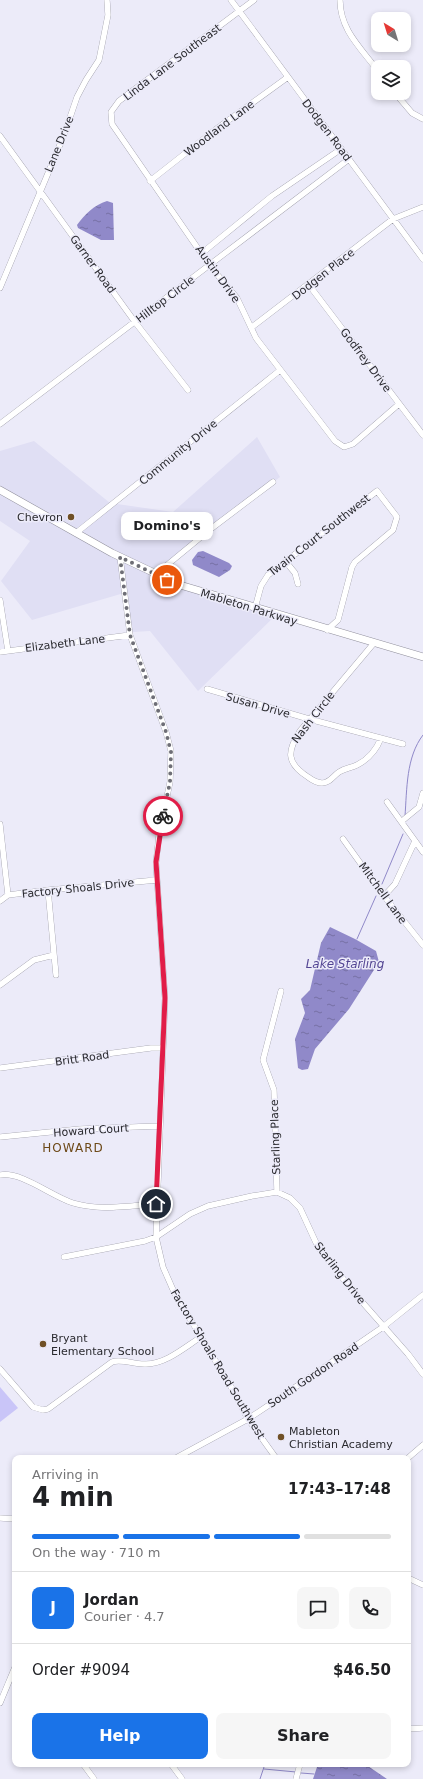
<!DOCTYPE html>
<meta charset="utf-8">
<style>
body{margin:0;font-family:"DejaVu Sans",sans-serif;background:#f6f6f6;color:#202124;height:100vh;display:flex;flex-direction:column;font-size:15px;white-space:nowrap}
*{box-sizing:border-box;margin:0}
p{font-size:13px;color:#757577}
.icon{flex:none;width:22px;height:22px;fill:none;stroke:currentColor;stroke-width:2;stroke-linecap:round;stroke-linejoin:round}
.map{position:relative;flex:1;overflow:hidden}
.sheet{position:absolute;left:12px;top:1455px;width:399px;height:312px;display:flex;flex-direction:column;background:#fff;border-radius:8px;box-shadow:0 2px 6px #0003}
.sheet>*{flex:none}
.needle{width:26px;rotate:322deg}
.buttons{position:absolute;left:371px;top:12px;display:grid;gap:8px}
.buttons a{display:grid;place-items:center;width:40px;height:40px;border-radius:8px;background:#fff;box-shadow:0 2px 6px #0003;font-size:20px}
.pin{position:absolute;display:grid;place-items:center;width:34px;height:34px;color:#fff;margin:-17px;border:2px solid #fff;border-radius:50%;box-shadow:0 1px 4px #0007}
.courier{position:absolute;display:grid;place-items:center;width:40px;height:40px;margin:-20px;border:3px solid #e11d48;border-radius:50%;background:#fff;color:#222;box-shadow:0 1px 5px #0007}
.bubble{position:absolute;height:28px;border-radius:8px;background:#fff;box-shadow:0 2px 6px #0003;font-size:13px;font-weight:700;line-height:28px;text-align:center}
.head em{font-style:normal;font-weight:700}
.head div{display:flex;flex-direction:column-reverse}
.head{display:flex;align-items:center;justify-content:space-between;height:68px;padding:0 20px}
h1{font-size:26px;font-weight:700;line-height:30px}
.bar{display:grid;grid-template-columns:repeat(4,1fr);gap:6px 4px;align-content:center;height:48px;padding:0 20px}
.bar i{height:5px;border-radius:3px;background:#e0e0e0}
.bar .active{background:#1a73e8}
.bar p{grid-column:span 4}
.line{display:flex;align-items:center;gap:10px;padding:0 20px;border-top:1px solid #e0e0e0}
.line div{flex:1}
.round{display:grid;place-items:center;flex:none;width:42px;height:42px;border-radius:8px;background:#f6f6f6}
.action{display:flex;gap:8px;margin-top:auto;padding:8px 20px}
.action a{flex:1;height:46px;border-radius:8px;background:#1a73e8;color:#fff;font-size:16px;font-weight:700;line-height:46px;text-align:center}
.action a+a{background:#f6f6f6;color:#202124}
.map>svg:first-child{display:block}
.built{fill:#e0dff4}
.green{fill:#c9c5f8}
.water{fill:url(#water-ripples)}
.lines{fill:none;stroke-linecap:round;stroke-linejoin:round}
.stream{stroke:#9089c9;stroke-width:1}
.minor-casing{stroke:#8f8e9b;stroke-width:6}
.major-casing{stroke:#8f8e9b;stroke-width:8}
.minor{stroke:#fff;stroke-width:5.5}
.major{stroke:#fff;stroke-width:7}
.done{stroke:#6e6e76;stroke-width:4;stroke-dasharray:0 7.2}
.route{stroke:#e11d48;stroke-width:5}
.poi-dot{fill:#705026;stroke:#ecebf9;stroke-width:1.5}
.labels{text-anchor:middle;stroke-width:3;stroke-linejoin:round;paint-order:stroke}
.street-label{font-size:11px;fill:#2a2a2f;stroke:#ecebf9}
.poi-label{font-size:11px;fill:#2a2a2f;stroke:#ecebf9;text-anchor:start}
.water-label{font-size:12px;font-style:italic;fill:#534593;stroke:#ecebf9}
.neighbourhood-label{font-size:12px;letter-spacing:1px;fill:#6d4918;stroke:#ecebf9}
</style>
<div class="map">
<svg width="423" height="1779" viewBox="0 0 423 1779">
<defs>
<pattern id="water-ripples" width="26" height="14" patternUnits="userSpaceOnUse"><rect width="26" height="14" fill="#9089c9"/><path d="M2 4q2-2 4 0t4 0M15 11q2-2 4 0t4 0" fill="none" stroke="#7670a4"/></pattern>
</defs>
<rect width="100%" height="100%" fill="#ecebf9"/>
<!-- built -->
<path class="built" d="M257,437L280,477L154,573L279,612L198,691L150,631L133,632L124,593L32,620L1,581L30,541L0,521V451L34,441L110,503L173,512Z"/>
<!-- green -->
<path class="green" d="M0,1387L18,1408L0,1422Z"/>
<!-- water -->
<path class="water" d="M107,201L113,203L114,240H101L78,228L77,225C85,214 94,205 107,201Z
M203,551L229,563L232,566L230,570L219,577L193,565L192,560L198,552Z
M330,927L355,939L376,951L379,962L349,1009L315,1049L308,1069L302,1070L298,1068L295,1039L305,1013L301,999L310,990L321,943Z
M318,1764H365L387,1779H313Z"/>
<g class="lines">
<!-- stream -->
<path class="stream" d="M405,816C407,789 406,757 423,735
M382,884L403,834
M357,939L376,896
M264,1769L296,1772
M301,1773L314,1774
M260,1779L265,1764"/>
<!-- minor casing -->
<g class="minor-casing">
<path id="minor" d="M231,0L423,259
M254,0L119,101L111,112L112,124L210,266L237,298L256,338L335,441L344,447L353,444L399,404
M340,0C340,30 361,48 378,71
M395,93L412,113L423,119
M0,136L135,322L188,390
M150,181L215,130L288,77
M202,253L272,196L341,149
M309,285L423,435
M0,288L64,135L77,97L86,80L99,60L108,15L107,0
M252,327L393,219L423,207
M0,424L349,159
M76,533L279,371
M120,557L130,635L166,732L171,751L170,782L159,835L156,863L165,998L156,1237L163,1267L174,1292L233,1390L248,1419L276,1458
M286,562L295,573L298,584
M155,575L212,528L273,482
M0,600L8,651
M255,608L261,586L268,575L377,491L397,517L393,530L355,562L352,567L338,620L327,630
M374,643L300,731C287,751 286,763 308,777C312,780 317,783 322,783C330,783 333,776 339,772C345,768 351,768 357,765C369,759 376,751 381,738
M0,652L130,635
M207,689L309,719L403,744
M387,802L423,852
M402,821L419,807L423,793
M0,824L8,895
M343,839L384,896L423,945
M48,890L56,975
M384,896L395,884L415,841
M0,901L8,895L48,890L157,880
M0,985L34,960L54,955
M0,1068L151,1048H163
M0,1137L80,1129L159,1126
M0,1175C21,1171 51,1196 73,1203C100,1211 128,1206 156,1204
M277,1192L274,1090L263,1060L281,991
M64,1257L145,1241L156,1237L190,1214L208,1206L252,1196L277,1192L290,1198L300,1208L318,1247L356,1295L408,1354L423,1374
M0,1369L33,1407L43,1410L48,1409L112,1362C121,1358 135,1365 146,1364C166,1364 185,1347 201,1337
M176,1458L248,1419L272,1403L383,1327L423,1295
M408,1458L423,1445
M0,1518L15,1519
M408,1578L423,1585
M0,1703L15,1667
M408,1729L423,1728
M83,1764L94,1779
M171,1764L182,1779
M296,1779L300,1764"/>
</g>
<!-- major casing -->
<g class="major-casing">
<path id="major" d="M0,490L112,553L180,585L423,657"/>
</g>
<!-- minor -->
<use href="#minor" class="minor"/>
<!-- major -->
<use href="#major" class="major"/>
</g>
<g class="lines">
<!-- done -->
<path class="done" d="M163,816L170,782L171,752L166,732L130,635L120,557L167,580"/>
<!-- route -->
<path class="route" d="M156,1204L165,998L156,862L163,816"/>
</g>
<!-- markers -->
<g class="poi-dot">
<circle cx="71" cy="517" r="4"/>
<circle cx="43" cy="1344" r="4"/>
<circle cx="281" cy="1437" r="4"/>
</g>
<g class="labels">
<!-- street labels -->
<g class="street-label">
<text transform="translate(172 62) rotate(-37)" y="4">Linda Lane Southeast</text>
<text transform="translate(219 128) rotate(-37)" y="4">Woodland Lane</text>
<text transform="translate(327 130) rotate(53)" y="4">Dodgen Road</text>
<text transform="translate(59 144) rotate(-68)" y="4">Lane Drive</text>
<text transform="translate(93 264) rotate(54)" y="4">Garner Road</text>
<text transform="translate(218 274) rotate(54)" y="4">Austin Drive</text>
<text transform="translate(323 274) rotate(-38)" y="4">Dodgen Place</text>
<text transform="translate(165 299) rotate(-37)" y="4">Hilltop Circle</text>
<text transform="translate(366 360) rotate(53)" y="4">Godfrey Drive</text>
<text transform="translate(178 452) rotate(-39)" y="4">Community Drive</text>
<text transform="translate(319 535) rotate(-38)" y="4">Twain Court Southwest</text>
<text transform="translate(249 607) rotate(17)" y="4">Mableton Parkway</text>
<text transform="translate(65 643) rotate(-7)" y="4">Elizabeth Lane</text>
<text transform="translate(258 705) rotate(16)" y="4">Susan Drive</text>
<text transform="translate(313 717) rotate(-52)" y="4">Nash Circle</text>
<text transform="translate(78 888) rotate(-6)" y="4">Factory Shoals Drive</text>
<text transform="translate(383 893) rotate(54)" y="4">Mitchell Lane</text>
<text transform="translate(82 1058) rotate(-8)" y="4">Britt Road</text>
<text transform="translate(91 1130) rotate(-4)" y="4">Howard Court</text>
<text transform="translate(275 1137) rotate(-92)" y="4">Starling Place</text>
<text transform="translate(340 1273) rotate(52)" y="4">Starling Drive</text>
<text transform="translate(218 1364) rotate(59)" y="4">Factory Shoals Road Southwest</text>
<text transform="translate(313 1375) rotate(-34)" y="4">South Gordon Road</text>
</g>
<!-- poi labels -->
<g class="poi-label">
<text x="63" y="521" text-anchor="end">Chevron</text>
<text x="51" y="1342">Bryant<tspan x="51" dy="13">Elementary School</tspan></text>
<text x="289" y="1435">Mableton<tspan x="289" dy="13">Christian Academy</tspan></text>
</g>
<!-- water labels -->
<g class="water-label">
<text x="345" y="968">Lake Starling</text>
</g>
<!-- neighbourhood labels -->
<g class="neighbourhood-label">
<text x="73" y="1152">HOWARD</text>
</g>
</g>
</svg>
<div class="buttons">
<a><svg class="needle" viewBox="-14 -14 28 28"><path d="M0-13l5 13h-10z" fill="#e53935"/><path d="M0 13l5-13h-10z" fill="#757577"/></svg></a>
<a><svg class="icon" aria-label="layers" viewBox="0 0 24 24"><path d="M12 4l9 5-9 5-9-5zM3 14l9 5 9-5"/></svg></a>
</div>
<div class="pin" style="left:167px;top:580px;background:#ea580c"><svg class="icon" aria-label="bag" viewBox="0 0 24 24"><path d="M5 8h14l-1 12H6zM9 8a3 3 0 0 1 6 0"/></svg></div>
<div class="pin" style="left:156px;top:1204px;background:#1f2937"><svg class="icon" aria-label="home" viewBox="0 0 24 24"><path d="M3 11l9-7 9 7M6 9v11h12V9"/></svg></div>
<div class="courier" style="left:163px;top:816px"><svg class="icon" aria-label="bike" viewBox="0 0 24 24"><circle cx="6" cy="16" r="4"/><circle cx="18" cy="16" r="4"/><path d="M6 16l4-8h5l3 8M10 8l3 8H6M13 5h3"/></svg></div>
<div class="bubble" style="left:121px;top:512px;width:92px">Domino's</div>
<section class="sheet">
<div class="head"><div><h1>4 min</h1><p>Arriving in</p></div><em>17:43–17:48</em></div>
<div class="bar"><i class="active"></i><i class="active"></i><i class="active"></i><i></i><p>On the way · 710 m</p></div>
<div class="line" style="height:72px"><b class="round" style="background:#1a73e8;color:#fff">J</b><div><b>Jordan</b><p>Courier · 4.7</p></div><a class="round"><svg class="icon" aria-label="chat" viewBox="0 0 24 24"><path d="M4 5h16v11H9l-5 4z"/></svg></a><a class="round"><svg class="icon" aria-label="phone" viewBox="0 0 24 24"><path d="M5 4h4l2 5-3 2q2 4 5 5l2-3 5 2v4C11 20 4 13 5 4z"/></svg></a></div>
<div class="line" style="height:52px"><div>Order #9094</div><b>$46.50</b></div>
<div class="action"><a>Help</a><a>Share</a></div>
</section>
</div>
